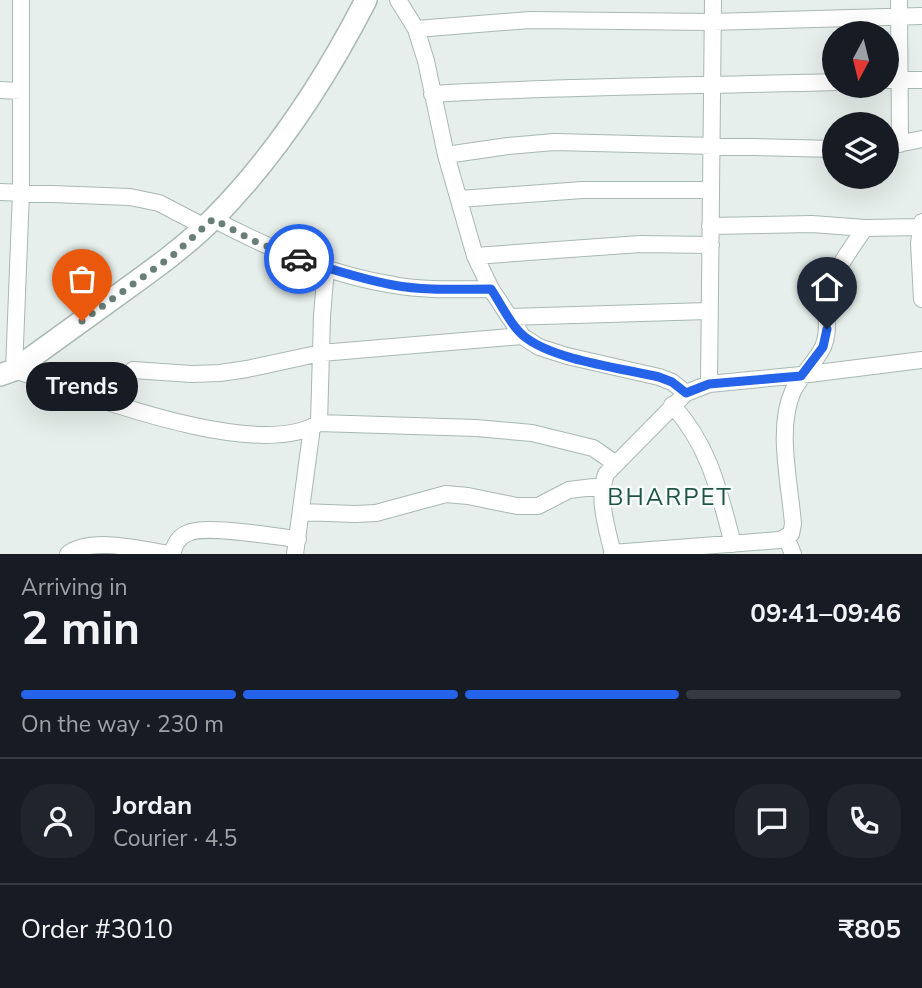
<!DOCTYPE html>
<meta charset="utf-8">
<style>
body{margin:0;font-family:"Nunito Sans",sans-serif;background:#20242c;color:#f1f3f6;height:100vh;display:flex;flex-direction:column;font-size:26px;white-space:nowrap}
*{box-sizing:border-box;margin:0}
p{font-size:23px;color:#9ea1a6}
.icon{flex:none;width:38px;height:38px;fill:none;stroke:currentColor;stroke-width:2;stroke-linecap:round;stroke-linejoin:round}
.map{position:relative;height:554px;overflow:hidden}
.details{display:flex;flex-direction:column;background:#171b24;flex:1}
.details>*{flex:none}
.needle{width:46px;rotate:187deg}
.controls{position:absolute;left:822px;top:21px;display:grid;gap:14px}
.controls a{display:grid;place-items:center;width:77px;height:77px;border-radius:50%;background:#171b24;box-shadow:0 7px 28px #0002;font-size:35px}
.pin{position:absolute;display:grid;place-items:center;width:60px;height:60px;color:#fff;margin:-72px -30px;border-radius:50% 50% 50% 0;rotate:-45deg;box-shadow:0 0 7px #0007}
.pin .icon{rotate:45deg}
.courier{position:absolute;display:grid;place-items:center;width:70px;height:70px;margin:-35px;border:5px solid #2563eb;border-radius:50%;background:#fff;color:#222;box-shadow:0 2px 9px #0007}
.bubble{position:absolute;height:49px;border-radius:24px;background:#171b24;box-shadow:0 7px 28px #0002;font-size:23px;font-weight:700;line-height:49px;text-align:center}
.summary em{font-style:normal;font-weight:700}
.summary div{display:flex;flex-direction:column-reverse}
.summary{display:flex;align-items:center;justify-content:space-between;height:119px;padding:0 21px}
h1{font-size:46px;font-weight:700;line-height:52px}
.bar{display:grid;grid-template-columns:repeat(4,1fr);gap:10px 7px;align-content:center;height:84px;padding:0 21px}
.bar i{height:9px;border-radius:5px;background:#363941}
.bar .current{background:#2563eb}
.bar p{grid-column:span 4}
.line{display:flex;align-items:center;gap:18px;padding:0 21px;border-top:2px solid #363941}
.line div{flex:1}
.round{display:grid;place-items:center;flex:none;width:74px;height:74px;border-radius:28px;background:#20242c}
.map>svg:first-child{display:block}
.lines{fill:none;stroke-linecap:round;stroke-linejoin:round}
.minor-casing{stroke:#a8b8b2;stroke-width:18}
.tertiary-casing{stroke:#a8b8b2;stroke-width:24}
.minor{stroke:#fff;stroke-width:16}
.tertiary{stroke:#fff;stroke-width:21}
.done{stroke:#687f78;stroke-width:7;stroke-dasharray:0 12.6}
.route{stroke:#2563eb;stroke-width:9}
.labels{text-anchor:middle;stroke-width:5;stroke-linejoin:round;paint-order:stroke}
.neighbourhood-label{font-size:24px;letter-spacing:2px;fill:#1f5548;stroke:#f7fbf9}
</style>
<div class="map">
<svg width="922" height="554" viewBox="0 0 922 554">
<rect width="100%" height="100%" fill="#e6efeb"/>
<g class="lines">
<!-- minor casing -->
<g class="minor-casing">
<path id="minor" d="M21,0V192L14,370C82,392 256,463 319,423L476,428L532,433L593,448L615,463
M398,0L416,29L426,61L446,155L475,256L491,289L522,336L539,347L567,356L659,377L672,382L686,393
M899,0L900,144
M416,29L530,20L712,22L922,16
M887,80H922
M0,90L21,91
M432,94C566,86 701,86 835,82
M887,146L922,139
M446,155L508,146L554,142L835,149
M0,192L130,197L159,203L205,227
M459,199L582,190H711
M213,219C270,249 330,275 394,285C426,291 459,289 491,289
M922,222L919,243L922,299
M710,226L812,224L865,228L922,227
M475,256L640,244L711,245
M509,317L708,311
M133,370L192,374L220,373L247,369L321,353L522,336
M709,384L713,0
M672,405C710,446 719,492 733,544
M319,423L322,316L326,268
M301,512L355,514L376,513L446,494L468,496L517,506H538L569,490L602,486
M786,537L793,554
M612,553L780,540L791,534L793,524C790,484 776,428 793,391C801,375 815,363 823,347C830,331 825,315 827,299C832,273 850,250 865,228
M68,554C91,536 143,550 170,554
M172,554C175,544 178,537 188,533C206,524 275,537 298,539
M295,554L312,427
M613,554C607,528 597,500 606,474L686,393L709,384L801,375L922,360"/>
</g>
<!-- tertiary casing -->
<g class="tertiary-casing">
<path id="tertiary" d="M0,375L14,370C50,344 86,318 122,292C154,269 186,246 214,218C277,154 325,80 366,0"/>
</g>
<!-- minor -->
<use href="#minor" class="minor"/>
<!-- tertiary -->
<use href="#tertiary" class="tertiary"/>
</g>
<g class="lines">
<!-- done -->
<path class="done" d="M82,321L172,256L213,219L256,242L299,259"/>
<!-- route -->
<path class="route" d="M299,259C330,269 361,279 393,285C425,291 458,289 491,289C501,304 511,326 525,337C554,360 621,368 659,377L672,382L686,393L709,384L801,376L823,347L827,329"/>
</g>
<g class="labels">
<!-- neighbourhood labels -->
<g class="neighbourhood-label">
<text x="670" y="505">BHARPET</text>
</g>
</g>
</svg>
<div class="controls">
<a><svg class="needle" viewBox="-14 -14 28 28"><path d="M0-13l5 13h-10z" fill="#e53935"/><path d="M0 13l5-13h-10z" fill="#9ea1a6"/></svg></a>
<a><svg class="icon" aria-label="layers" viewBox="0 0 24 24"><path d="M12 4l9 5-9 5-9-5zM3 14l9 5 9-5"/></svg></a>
</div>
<div class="pin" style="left:82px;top:321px;background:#ea580c"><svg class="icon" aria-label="bag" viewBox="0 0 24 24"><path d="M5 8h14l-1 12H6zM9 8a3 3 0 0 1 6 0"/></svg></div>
<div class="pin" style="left:827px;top:329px;background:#1f2937"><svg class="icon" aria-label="home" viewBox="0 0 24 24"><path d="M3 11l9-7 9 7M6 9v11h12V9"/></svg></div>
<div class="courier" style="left:299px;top:259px"><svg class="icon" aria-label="car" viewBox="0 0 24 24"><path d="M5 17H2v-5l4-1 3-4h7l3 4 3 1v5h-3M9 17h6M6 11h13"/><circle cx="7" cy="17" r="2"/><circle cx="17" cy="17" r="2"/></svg></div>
<div class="bubble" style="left:26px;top:362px;width:112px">Trends</div>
</div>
<section class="details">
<div class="summary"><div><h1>2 min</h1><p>Arriving in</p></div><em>09:41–09:46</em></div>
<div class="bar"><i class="current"></i><i class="current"></i><i class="current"></i><i></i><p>On the way · 230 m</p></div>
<div class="line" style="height:126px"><a class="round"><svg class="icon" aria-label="person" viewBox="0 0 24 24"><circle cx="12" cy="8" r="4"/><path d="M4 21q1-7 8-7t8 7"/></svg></a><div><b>Jordan</b><p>Courier · 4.5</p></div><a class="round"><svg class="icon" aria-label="chat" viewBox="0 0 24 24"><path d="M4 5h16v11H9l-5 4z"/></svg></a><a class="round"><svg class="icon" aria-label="phone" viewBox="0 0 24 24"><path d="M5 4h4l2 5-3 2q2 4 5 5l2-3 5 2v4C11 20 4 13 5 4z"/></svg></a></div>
<div class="line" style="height:91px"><div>Order #3010</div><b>₹805</b></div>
</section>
